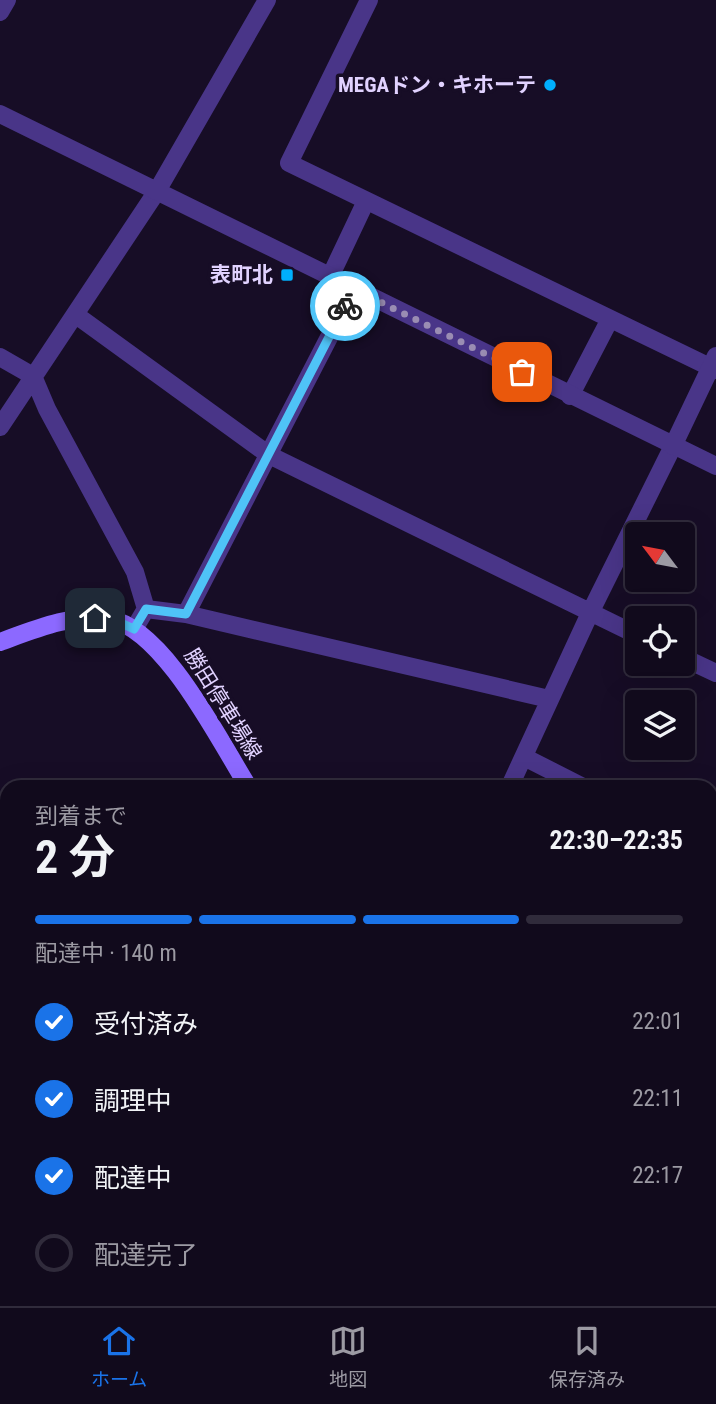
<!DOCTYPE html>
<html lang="ja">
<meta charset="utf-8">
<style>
body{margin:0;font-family:"Roboto Condensed","Noto Sans JP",sans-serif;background:#1e1829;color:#f1f3f6;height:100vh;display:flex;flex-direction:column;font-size:26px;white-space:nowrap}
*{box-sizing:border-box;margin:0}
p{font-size:23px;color:#9c9aa3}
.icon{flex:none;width:38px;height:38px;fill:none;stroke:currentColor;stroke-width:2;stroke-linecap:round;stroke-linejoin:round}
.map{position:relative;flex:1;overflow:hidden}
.panel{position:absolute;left:0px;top:780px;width:718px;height:527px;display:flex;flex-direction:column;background:#110a1c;border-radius:21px 21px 0 0;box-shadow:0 7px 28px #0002,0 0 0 2px #302b3b}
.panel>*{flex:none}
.needle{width:46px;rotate:302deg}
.tools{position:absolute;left:625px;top:522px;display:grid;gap:14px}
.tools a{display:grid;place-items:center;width:70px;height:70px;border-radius:7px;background:#110a1c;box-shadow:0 7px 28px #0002,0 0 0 2px #302b3b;font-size:35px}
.pin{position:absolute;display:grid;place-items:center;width:60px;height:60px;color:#fff;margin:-30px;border-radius:14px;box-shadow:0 4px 10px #0006}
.courier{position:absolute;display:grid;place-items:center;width:70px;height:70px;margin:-35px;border:5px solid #4fc3f7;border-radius:50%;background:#fff;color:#222;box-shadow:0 2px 9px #0007}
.headline em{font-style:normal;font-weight:700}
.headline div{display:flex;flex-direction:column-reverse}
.headline{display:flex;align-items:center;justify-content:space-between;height:119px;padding:0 35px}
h1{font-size:46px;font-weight:700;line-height:52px}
.bar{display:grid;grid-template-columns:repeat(4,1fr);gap:10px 7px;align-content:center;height:84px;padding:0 35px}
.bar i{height:9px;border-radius:5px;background:#302b3b}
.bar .selected{background:#1a73e8}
.bar p{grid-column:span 4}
ol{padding:0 35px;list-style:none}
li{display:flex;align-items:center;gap:21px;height:77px}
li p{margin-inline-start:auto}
li .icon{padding:7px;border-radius:50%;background:#1a73e8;color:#fff;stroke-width:4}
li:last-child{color:#9c9aa3}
li i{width:38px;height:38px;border:4px solid #302b3b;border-radius:50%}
.menu{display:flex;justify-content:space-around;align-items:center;height:98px;border-top:2px solid #302b3b;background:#110a1c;font-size:19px;color:#9c9aa3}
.menu a{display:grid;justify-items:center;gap:4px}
.menu .selected{color:#1a73e8}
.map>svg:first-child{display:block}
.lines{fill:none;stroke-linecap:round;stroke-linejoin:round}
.service{stroke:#493588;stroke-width:10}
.minor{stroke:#493588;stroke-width:18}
.tertiary{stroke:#493588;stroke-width:18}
.secondary{stroke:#8c69ff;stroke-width:18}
.rail{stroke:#00affd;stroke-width:5;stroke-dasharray:10 9;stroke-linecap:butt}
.done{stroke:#9a8db3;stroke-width:7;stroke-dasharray:0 12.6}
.route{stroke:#4fc3f7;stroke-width:9}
.poi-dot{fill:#00affd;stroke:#170d26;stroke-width:2.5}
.labels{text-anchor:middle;stroke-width:7;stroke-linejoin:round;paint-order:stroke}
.poi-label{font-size:21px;font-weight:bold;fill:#e1d2ff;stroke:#170d26;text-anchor:end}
.street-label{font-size:21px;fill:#e1d2ff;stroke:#170d26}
</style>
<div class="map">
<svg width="716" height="1306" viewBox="0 0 716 1306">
<rect width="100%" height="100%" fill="#170d26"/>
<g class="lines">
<!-- service -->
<path class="service" d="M710,1237L716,1240"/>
<!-- minor -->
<path class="minor" d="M369,0L289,163L716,370
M330,277L366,201
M76,315L269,455L637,635
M0,357L33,376L47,409L135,572L146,609L134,629
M570,396L609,321
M0,427L157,191
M146,609L186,614L549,699
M186,614L354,289
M682,657L716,673
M524,757L585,788
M509,788L590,613L673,446
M710,851L716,853
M0,1245L7,1240"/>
<!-- tertiary -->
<path class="tertiary" d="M0,12L7,0
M0,114L716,466
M157,191L267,0
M673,446L716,356
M710,1047L716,1050
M0,1166L7,1170
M261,1300L272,1306"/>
<!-- secondary -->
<path class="secondary" d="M0,642C33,630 73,613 109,619C164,628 220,742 249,788
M560,1300L563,1306"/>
<!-- rail -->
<path class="rail" d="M0,836L7,842
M0,879L7,885
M0,948L7,954
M440,1300L448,1306
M488,1300L495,1306
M509,1300L515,1306"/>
</g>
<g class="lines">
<!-- done -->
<path class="done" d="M345,306L354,289L522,372"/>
<!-- route -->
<path class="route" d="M95,618L112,619L134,629L146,609L186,614L345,306"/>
</g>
<!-- markers -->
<g class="poi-dot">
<circle cx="550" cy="85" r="7"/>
<rect x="280" y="268" width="14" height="14" rx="3.5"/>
</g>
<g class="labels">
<!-- poi labels -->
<g class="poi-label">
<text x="536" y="92">MEGAドン・キホーテ</text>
<text x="273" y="282">表町北</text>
</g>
<!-- street labels -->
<g class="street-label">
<text transform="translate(223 704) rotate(58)" y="7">勝田停車場線</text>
</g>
</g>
</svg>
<div class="tools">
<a><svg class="needle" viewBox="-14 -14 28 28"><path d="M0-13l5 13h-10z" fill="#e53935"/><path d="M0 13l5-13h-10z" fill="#9c9aa3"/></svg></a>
<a><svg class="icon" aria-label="locate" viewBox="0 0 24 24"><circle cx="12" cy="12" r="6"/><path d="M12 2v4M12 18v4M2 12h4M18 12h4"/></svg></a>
<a><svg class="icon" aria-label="layers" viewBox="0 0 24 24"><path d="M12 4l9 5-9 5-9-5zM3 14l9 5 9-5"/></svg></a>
</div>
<div class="pin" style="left:522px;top:372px;background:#ea580c"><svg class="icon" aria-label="bag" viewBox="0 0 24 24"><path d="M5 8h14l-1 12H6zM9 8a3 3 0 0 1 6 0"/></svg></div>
<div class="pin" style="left:95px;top:618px;background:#1f2937"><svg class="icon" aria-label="home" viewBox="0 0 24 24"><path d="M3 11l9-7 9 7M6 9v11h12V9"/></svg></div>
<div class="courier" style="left:345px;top:306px"><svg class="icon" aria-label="bike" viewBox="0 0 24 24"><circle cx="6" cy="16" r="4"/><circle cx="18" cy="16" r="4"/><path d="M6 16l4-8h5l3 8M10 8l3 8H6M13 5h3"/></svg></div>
<section class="panel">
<div class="headline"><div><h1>2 分</h1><p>到着まで</p></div><em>22:30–22:35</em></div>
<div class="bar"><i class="selected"></i><i class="selected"></i><i class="selected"></i><i></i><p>配達中 · 140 m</p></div>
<ol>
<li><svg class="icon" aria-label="check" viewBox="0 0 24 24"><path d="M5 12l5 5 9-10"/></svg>受付済み<p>22:01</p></li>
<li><svg class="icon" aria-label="check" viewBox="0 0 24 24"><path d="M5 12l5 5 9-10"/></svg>調理中<p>22:11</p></li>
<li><svg class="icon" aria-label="check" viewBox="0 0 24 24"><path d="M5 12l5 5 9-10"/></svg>配達中<p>22:17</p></li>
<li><i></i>配達完了</li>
</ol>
</section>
</div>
<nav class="menu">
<a class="selected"><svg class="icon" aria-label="home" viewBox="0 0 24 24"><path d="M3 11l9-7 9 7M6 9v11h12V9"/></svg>ホーム</a>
<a><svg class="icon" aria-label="map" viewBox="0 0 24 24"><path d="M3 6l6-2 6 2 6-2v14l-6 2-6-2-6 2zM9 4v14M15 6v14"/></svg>地図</a>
<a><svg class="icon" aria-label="saved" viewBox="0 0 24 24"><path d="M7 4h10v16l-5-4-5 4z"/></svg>保存済み</a>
</nav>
